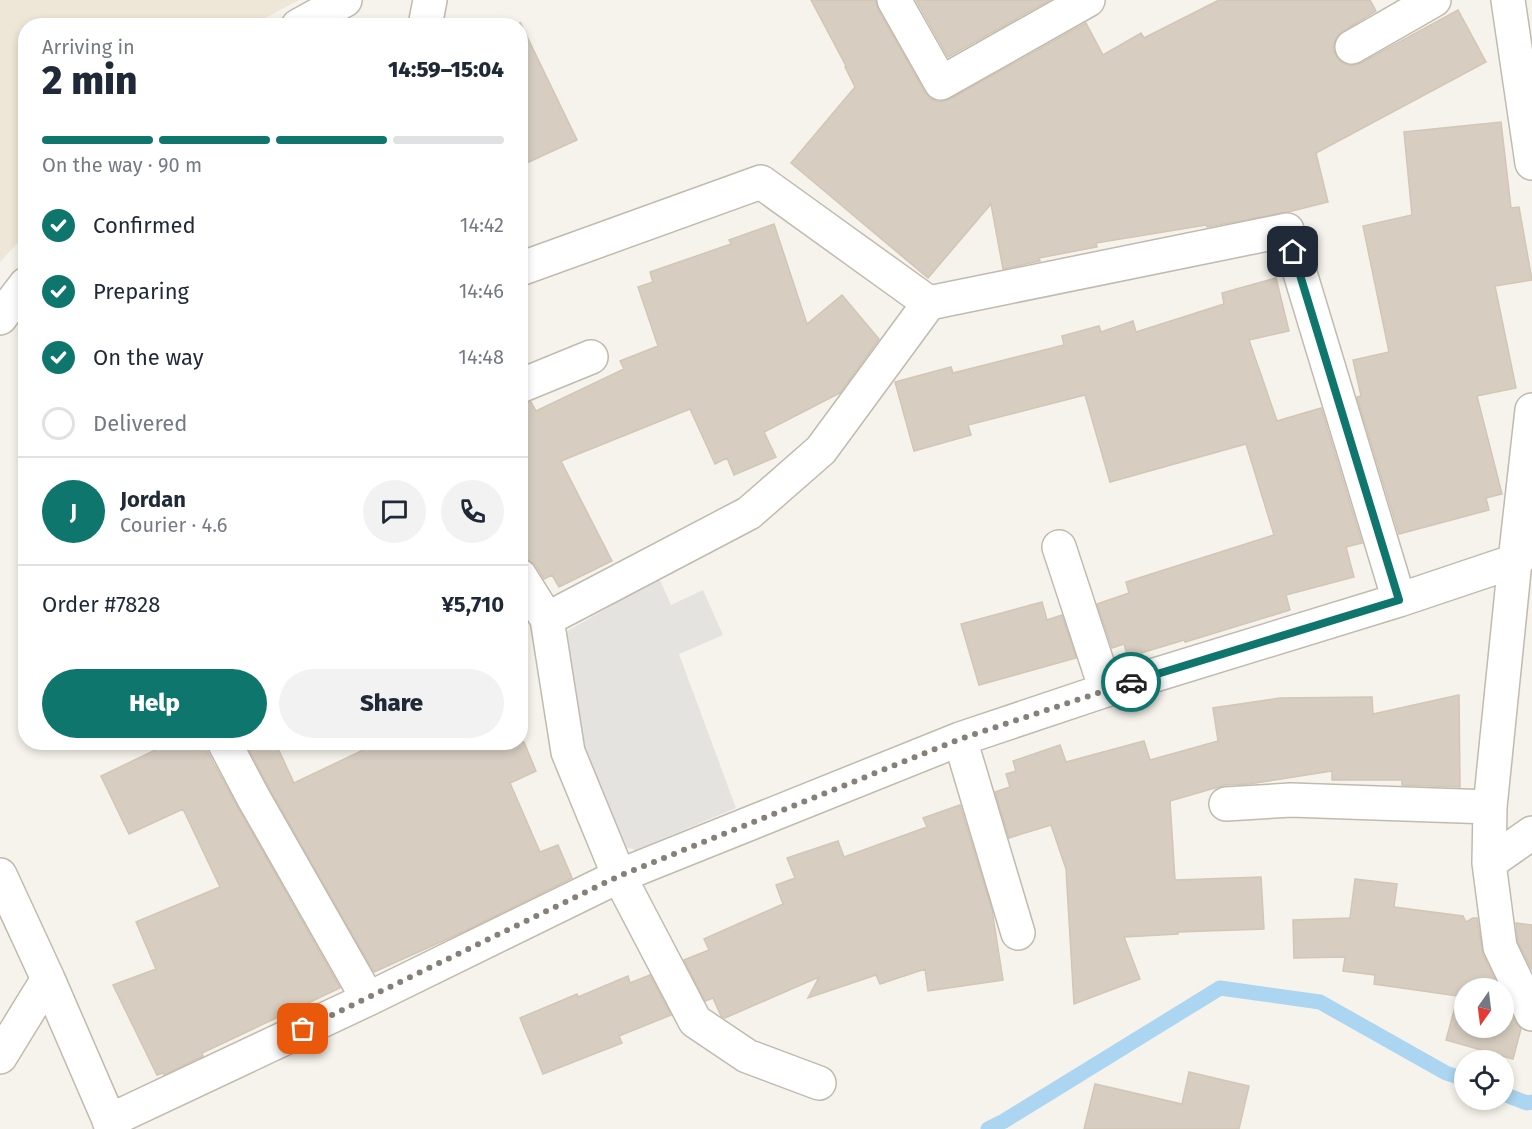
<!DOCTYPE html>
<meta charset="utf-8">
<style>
body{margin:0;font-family:"Fira Sans",sans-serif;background:#f2f2f3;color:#1f2937;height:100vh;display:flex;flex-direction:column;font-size:22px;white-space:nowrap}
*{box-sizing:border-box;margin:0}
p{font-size:20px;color:#747a83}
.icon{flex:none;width:33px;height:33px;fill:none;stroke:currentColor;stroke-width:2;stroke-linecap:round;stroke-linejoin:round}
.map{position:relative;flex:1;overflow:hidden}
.sheet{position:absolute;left:18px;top:18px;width:510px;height:732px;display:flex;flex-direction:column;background:#fff;border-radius:24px;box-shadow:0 3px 9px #0003}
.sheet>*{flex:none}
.needle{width:39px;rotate:194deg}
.tools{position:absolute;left:1454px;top:978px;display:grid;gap:12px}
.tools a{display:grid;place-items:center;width:60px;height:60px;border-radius:50%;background:#fff;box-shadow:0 3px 9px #0003;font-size:30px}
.pin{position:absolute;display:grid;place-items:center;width:51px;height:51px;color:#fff;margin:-26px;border-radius:12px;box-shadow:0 3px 9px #0006}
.courier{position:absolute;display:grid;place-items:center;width:60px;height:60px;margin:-30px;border:4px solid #0f766e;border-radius:50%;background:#fff;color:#222;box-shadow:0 2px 8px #0007}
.headline em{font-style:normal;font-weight:800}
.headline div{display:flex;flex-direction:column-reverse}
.headline{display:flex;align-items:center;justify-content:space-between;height:102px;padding:0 24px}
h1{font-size:39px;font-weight:800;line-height:45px}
.bar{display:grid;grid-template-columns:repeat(4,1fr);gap:9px 6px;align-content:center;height:72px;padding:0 24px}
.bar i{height:8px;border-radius:4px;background:#e0e1e3}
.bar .selected{background:#0f766e}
.bar p{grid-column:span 4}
.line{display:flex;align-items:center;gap:15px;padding:0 24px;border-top:2px solid #e0e1e3}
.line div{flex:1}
.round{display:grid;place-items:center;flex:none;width:63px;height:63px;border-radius:32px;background:#f2f2f3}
ol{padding:0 24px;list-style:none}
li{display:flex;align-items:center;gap:18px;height:66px}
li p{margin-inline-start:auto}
li .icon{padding:6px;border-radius:50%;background:#0f766e;color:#fff;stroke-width:4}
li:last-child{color:#747a83}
li i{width:33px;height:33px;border:3px solid #e0e1e3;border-radius:50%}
.action{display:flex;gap:12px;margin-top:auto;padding:12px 24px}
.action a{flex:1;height:69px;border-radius:36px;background:#0f766e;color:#fff;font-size:24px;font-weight:800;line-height:69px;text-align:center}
.action a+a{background:#f2f2f3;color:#1f2937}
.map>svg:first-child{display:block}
.education{fill:#eee7d7}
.parking{fill:#e5e3e0}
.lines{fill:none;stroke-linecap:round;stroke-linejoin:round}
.stream{stroke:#abd5f0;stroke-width:15}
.building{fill:#d7cec1;stroke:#d2c6b5;stroke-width:1.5}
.minor-casing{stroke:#c1baae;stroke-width:36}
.minor{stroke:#fff;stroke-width:33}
.done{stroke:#868178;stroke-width:6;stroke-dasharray:0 10.8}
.route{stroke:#0f766e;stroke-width:8}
</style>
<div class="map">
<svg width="1532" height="1129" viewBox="0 0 1532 1129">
<rect width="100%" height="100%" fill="#f6f3ec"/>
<!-- education -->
<path class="education" d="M0,0H299L252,25L26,26L25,235L0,262Z"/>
<!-- parking -->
<path class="parking" d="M659,578L671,605L703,590L723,635L679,654L736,808L636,850L621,846L586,758L564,633Z"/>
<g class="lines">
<!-- stream -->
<path class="stream" d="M1503,1094L1527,1103L1532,1102
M988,1129L1004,1121L1220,988L1320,1002L1446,1073L1464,1079"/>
</g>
<!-- building -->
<path class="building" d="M811,0H875L878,9L925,92L931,99L940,102L950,99L1086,23L1103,55L1141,33L1144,38L1219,0H1370L1376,11L1343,31L1336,38L1333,48L1336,56L1342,63L1351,66L1361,63L1458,10L1486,62L1316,153L1328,202L1288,212L1207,227L1206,225L1096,243L1097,247L1039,258L1040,261L1003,269L991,204L928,278L791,163L855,87L845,67L846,66Z
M916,0H1050L948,57Z
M520,22L577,140L520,166Z
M1501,122L1511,208L1519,207L1532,280L1495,286L1516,388L1477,396L1502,494L1486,498L1489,510L1399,534L1357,397L1361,396L1353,360L1389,352L1363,226L1412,215L1404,132Z
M774,224L807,324L842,295L879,339L840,393L764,432L776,457L734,475L727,458L715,464L690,409L561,461L612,561L559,587L552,575L544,579L536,566L529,560L520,557V404L531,402L536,411L624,369L620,361L658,346L638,287L653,282L650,272L731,244L729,240Z
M1276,278L1289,331L1249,340L1277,421L1321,408L1362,543L1346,547L1354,577L1286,595L1290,610L1185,642L1184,640L1128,657L1124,644L1112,648L1097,604L1129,593L1126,582L1274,535L1246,444L1110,482L1085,395L968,425L971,435L914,451L895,382L951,367L953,373L1064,345L1062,336L1099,326L1101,332L1133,321L1136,332L1224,304L1222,293Z
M1042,602L1047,620L1062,615L1076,658L979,685L961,624Z
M1459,695L1460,787L1402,785V780H1332V771L1249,784L1225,785L1170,801L1175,880L1261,877L1264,929L1178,932V934L1124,937L1140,979L1074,1004L1066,869L1051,825L1009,838L995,792L1010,787L1006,774L1016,771L1013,761L1060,745L1066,762L1144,741L1150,760L1218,741L1213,708L1280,698L1372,697L1373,714Z
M172,742H205L207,751L237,806L340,988L202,1053L203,1056L164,1075L163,1073L157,1075L113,985L156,969L136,922L220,887L183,809L129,834L101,776Z
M245,742H275L294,783L380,742H524L536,771L510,783L540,852L558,845L572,878L465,931L374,972L269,788Z
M960,805L992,910L1003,980L928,991L925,969L880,984L876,975L808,998L819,977L725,1018L721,1016L713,998L705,1001L684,960L709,950L704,939L783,904L776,885L795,878L787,858L838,841L844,857L927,827L923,818Z
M1355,879L1397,884L1394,907L1463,916L1466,922L1473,918H1477L1483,955L1499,988H1464V1028H1503V997L1515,1022L1521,1029L1513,1059L1446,1040L1458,996L1374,984L1375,975L1343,971L1345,957L1294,958L1293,920L1350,918Z
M1516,923L1532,925V970L1518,942Z
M650,975L671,1015L619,1036L622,1043L543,1074L520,1018L577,994L578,997L628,976L630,983Z
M1189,1072L1249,1086L1239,1129H1084L1095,1084L1182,1104Z"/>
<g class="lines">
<!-- minor casing -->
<g class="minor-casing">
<path id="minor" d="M894,0L941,83L1088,0
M1508,0L1532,163
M298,26L345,0
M425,26L430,0
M1352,47L1434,0
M520,269L761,182L929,303
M0,318L26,284
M520,386L591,357
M1532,410L1515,561L1490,807L1489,863L1500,947L1532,1014
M1059,547L1106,690
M520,576L547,619L568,752L619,876L695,1021L747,1056L819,1083
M547,619L749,513L821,450L929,303L1287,230L1399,600
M960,739L1018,933
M224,742L253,797L368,999
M1226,804L1291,800L1490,807
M1489,863L1532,833
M0,875L48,979L113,1129
M0,1057L48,979
M109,1121L368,999L619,876L960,739L1106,690L1399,600L1515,561L1532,548"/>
</g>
<!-- minor -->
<use href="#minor" class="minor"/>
</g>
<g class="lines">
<!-- done -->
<path class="done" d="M303,1029L619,876L960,739L1131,682"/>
<!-- route -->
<path class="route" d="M1131,682L1399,600L1293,252"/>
</g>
</svg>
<div class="tools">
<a><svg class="needle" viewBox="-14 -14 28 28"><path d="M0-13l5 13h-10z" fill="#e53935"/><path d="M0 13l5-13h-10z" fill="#747a83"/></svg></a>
<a><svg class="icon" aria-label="locate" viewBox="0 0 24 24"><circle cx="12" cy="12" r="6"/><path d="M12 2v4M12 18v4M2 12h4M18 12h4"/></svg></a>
</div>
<div class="pin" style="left:303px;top:1029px;background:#ea580c"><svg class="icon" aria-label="bag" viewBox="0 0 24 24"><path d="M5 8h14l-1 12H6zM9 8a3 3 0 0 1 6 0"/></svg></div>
<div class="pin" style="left:1293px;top:252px;background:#1f2937"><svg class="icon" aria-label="home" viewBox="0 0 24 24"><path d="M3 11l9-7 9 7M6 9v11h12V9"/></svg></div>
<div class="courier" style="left:1131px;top:682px"><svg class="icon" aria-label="car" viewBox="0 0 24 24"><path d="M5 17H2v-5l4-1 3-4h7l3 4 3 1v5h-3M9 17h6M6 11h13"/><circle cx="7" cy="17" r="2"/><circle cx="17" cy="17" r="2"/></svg></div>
<section class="sheet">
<div class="headline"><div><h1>2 min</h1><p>Arriving in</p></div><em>14:59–15:04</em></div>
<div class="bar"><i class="selected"></i><i class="selected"></i><i class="selected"></i><i></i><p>On the way · 90 m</p></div>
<ol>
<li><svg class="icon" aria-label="check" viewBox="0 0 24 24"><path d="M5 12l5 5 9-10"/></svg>Confirmed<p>14:42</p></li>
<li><svg class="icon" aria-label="check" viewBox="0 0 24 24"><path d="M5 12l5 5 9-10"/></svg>Preparing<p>14:46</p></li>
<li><svg class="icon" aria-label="check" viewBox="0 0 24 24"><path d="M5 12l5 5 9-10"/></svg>On the way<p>14:48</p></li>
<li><i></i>Delivered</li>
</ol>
<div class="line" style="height:108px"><b class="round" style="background:#0f766e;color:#fff">J</b><div><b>Jordan</b><p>Courier · 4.6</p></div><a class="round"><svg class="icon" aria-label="chat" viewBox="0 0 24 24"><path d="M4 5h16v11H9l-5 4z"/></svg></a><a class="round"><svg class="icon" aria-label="phone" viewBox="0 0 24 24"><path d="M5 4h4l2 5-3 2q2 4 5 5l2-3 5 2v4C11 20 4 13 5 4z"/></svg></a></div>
<div class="line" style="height:78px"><div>Order #7828</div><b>¥5,710</b></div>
<div class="action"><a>Help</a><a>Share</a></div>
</section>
</div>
